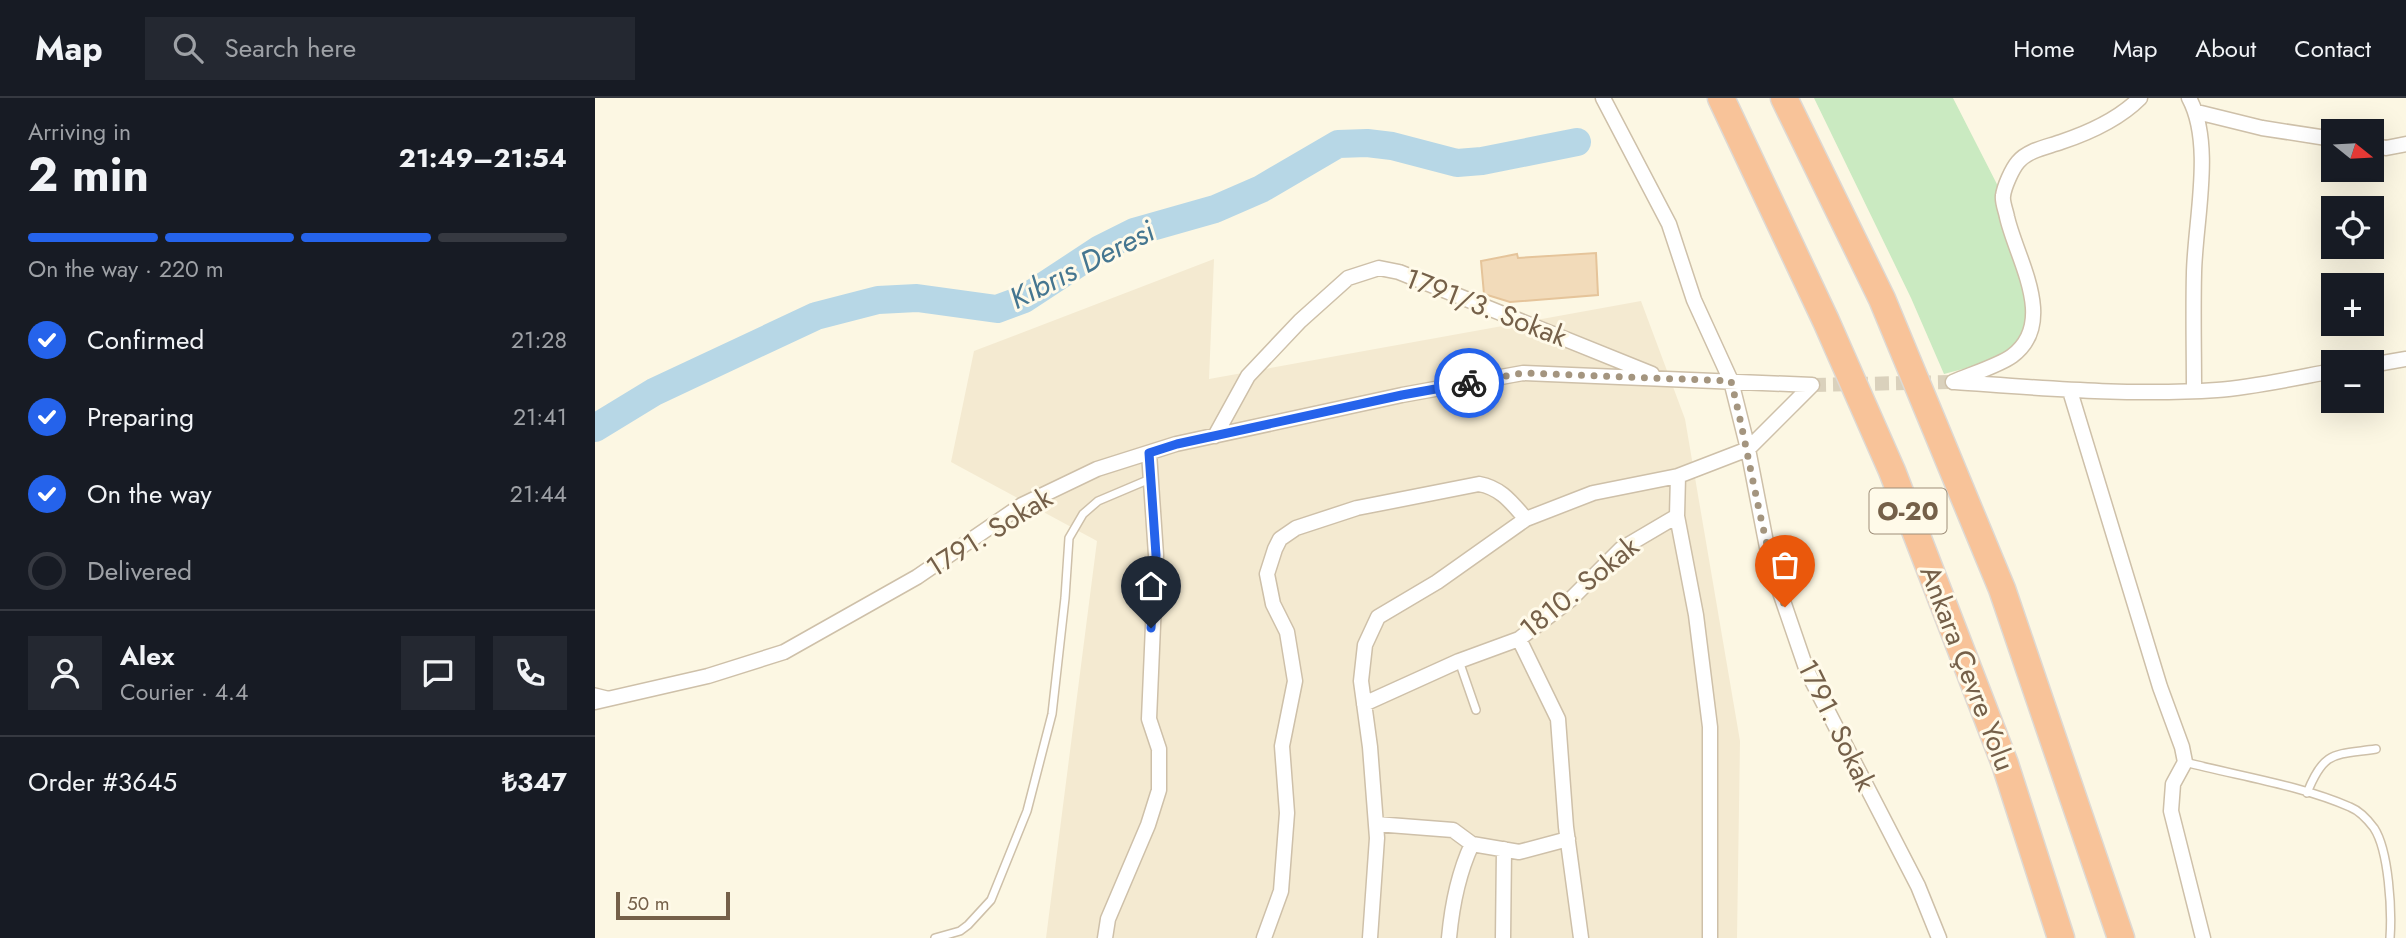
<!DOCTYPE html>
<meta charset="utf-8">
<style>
body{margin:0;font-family:Jost,sans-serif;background:#242831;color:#f1f3f6;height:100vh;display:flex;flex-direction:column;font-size:26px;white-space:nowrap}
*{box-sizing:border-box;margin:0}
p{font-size:23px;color:#9ea1a6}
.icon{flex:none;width:38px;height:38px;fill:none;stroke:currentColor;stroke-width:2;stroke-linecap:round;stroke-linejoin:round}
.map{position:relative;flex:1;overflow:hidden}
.panel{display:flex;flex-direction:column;background:#171b24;width:595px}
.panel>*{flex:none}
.needle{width:46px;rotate:108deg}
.controls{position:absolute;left:1726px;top:21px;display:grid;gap:14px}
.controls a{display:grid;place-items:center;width:63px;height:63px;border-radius:0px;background:#171b24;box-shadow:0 7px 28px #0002;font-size:35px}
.scale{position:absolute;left:21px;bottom:18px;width:114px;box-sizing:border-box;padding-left:7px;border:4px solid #756049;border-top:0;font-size:19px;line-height:24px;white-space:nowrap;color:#756049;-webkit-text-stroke:5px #fffae9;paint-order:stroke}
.pin{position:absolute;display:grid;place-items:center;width:60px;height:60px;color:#fff;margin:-72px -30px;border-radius:50% 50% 50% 0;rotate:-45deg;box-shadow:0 0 7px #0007}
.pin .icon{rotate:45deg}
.courier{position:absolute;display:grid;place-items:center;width:70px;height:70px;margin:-35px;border:5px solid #2563eb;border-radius:50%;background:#fff;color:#222;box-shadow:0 2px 9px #0007}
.head em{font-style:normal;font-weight:700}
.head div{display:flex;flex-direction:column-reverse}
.head{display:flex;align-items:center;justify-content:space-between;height:119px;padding:0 28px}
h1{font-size:46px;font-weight:700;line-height:52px}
.bar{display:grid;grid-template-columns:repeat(4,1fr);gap:10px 7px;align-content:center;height:84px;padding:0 28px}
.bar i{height:9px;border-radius:5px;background:#363941}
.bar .current{background:#2563eb}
.bar p{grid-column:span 4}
.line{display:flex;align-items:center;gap:18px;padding:0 28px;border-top:2px solid #363941}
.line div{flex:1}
.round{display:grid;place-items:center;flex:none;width:74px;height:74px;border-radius:0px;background:#242831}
ol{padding:0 28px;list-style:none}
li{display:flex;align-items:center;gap:21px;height:77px}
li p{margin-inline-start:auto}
li .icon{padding:7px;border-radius:50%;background:#2563eb;color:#fff;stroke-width:4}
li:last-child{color:#9ea1a6}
li i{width:38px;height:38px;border:4px solid #363941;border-radius:50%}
header{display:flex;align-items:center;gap:42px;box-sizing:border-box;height:98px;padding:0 35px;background:#171b24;border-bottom:2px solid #363941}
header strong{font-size:33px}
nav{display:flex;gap:38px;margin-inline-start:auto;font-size:24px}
.search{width:490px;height:63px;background:#242831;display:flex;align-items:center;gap:18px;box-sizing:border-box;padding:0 24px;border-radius:0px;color:#9ea1a6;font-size:26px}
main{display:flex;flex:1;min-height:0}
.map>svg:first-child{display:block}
.residential{fill:#f4ead1}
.green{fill:#caeac1}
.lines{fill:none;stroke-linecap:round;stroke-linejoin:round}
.river{stroke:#b7d7e6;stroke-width:28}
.building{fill:#f2dbba;stroke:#e5c49a;stroke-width:2}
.minor-tunnel{stroke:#dad1bc;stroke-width:14;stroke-dasharray:14 7;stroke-linecap:butt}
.service-casing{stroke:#cec0a9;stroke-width:10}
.minor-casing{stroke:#cec0a9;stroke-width:17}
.motorway-casing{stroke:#ded9d3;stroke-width:29}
.service{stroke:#fff;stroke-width:7}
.minor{stroke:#fff;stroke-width:14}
.motorway{stroke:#f8c399;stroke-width:26}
.done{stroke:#a4957f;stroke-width:7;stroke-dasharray:0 12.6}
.route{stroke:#2563eb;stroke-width:9}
.labels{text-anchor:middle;stroke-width:6;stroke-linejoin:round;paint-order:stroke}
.shield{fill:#fffae9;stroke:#9e8e79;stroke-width:2}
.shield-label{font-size:26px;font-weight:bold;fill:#756049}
.street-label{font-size:28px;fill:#756049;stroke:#fffae9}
.water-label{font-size:30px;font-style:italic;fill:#457690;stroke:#fffae9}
</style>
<header>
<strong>Map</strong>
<div class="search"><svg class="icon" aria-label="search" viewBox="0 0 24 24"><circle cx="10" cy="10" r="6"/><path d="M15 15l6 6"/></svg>Search here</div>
<nav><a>Home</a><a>Map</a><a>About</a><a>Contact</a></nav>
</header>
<main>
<section class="panel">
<div class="head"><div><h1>2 min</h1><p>Arriving in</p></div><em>21:49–21:54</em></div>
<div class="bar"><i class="current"></i><i class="current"></i><i class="current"></i><i></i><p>On the way · 220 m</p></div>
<ol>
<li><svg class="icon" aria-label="check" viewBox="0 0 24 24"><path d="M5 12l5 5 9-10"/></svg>Confirmed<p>21:28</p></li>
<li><svg class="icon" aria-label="check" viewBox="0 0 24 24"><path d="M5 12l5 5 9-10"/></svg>Preparing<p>21:41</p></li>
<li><svg class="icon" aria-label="check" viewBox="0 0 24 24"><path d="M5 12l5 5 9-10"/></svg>On the way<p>21:44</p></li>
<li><i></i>Delivered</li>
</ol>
<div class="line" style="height:126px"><a class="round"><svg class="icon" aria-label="person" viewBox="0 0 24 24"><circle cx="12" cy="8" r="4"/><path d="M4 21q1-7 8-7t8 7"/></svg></a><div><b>Alex</b><p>Courier · 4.4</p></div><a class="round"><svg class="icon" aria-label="chat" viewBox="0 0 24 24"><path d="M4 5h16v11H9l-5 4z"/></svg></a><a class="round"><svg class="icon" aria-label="phone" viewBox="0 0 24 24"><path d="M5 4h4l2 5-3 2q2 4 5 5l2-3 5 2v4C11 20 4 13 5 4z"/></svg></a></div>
<div class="line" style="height:91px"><div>Order #3645</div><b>₺347</b></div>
</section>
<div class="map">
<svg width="1811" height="840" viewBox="0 0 1811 840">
<rect width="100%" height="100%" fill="#fcf7e3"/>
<!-- residential -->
<path class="residential" d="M619,161L614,281L1046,203L1090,321L1145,643L1142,840H451L502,443L356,364L379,253Z"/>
<!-- green -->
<path class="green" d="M1219,0H1358L1408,98L1438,218L1417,258L1349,276L1316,200Z"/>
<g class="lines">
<!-- river -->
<path class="river" d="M0,330L59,294L221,218L283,202L322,200L402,211L429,201L505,151L539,134L620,111L666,91L743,46L772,45L797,48L862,65L887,63L982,44"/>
</g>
<!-- building -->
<path class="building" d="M1001,155L1003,197L915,204L889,196L886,163L922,156L923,160Z"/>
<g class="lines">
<!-- minor-tunnel -->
<path class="minor-tunnel" d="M1217,287L1358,284"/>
<!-- service casing -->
<g class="service-casing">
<path id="service" d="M864,563L881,612
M0,594L16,598
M1590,664C1643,678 1705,687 1755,709C1765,713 1773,722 1779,730C1794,753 1797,813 1795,840
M1712,695C1729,652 1739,657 1781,651
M340,840L365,833L373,827L396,802L432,713L457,616L470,500L474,440L488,416L503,403L555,381"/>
</g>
<!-- minor casing -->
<g class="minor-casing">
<path id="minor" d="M1008,0L1074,126L1099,202L1136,283L1153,351L1175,465L1212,573L1323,788L1344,840
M1594,0C1619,46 1600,123 1599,175C1598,214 1599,254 1599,293
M1602,14L1667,30L1738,41
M1776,47L1791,50L1811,46
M1776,267L1811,261
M1358,284C1374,277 1405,267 1417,258C1463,224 1421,160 1412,119C1411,113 1407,104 1408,98C1409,89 1417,71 1423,64C1433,52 1452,49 1466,44C1493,35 1525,20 1545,0
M1360,284C1447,290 1534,298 1622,292C1660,289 1700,280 1738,273
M1475,293L1565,589L1587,649L1590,664L1578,686L1576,713L1608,840
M620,338L653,278L705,223L753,180L784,170L804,174L1057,276
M1083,378L1082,418L1101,517L1115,629V840
M924,541L963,621L971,729L986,840
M0,604L113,578L189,554L322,479L427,407L502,371L581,346L807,297L928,275L1217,287
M769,606L864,563L924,541L975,502L1026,451L1082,418
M781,726L858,732L877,746L924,754L973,741
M510,840L513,821L553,727L564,692V651L554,621L561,457L554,355
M669,840L686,793L692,715L687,648L700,583L692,534L678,506L672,476L680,451L685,441L701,430L762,410L884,386C906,390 916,404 931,421
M775,840L782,740L775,649L766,583L770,547L783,519L842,484L931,421L998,395L1083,378L1153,351L1217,287
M854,840C857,807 863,776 877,746
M908,840L909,751"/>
</g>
<!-- motorway casing -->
<g class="motorway-casing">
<path id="motorway" d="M1126,0L1231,223L1297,373L1410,666L1466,840
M1189,0L1287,201L1407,491L1526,840"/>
</g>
<!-- service -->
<use href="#service" class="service"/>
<!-- minor -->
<use href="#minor" class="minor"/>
<!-- motorway -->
<use href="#motorway" class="motorway"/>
</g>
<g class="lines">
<!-- done -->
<path class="done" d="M874,285L928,275L1136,283C1155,358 1165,435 1190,509"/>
<!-- route -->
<path class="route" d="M556,530L561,457L554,355L582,346L807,297L874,285"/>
</g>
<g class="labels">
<!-- shield labels -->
<rect class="shield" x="1274.5" y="390.5" width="77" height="45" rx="5"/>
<g class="shield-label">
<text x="1313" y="422">O-20</text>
</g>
<!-- street labels -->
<g class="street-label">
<text transform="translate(891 209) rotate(21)" y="10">1791/3. Sokak</text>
<text transform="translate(394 434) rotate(-32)" y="10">1791. Sokak</text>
<text transform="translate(984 489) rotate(-39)" y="10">1810. Sokak</text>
<text transform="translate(1373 570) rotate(69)" y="10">Ankara Çevre Yolu</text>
<text transform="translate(1242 627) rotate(64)" y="10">1791. Sokak</text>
</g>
<!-- water labels -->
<g class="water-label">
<text transform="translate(487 167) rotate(-27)" y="10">Kıbrıs Deresi</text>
</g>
</g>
</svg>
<div class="controls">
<a><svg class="needle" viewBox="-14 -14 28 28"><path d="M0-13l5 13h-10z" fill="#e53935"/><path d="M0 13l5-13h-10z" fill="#9ea1a6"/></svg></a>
<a><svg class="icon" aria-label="locate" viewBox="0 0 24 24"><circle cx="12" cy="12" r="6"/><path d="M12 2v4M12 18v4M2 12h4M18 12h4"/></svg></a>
<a>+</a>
<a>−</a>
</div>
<div class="scale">50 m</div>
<div class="pin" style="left:1190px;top:509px;background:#ea580c"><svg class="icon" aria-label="bag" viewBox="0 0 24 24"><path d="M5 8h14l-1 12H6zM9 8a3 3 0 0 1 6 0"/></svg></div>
<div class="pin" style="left:556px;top:530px;background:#1f2937"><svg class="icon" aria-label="home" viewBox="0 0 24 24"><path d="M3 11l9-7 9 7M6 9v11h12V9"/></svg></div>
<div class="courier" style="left:874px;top:285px"><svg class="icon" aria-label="bike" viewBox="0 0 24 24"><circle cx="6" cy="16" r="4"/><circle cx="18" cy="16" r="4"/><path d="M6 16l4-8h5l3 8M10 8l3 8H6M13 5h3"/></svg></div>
</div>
</main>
